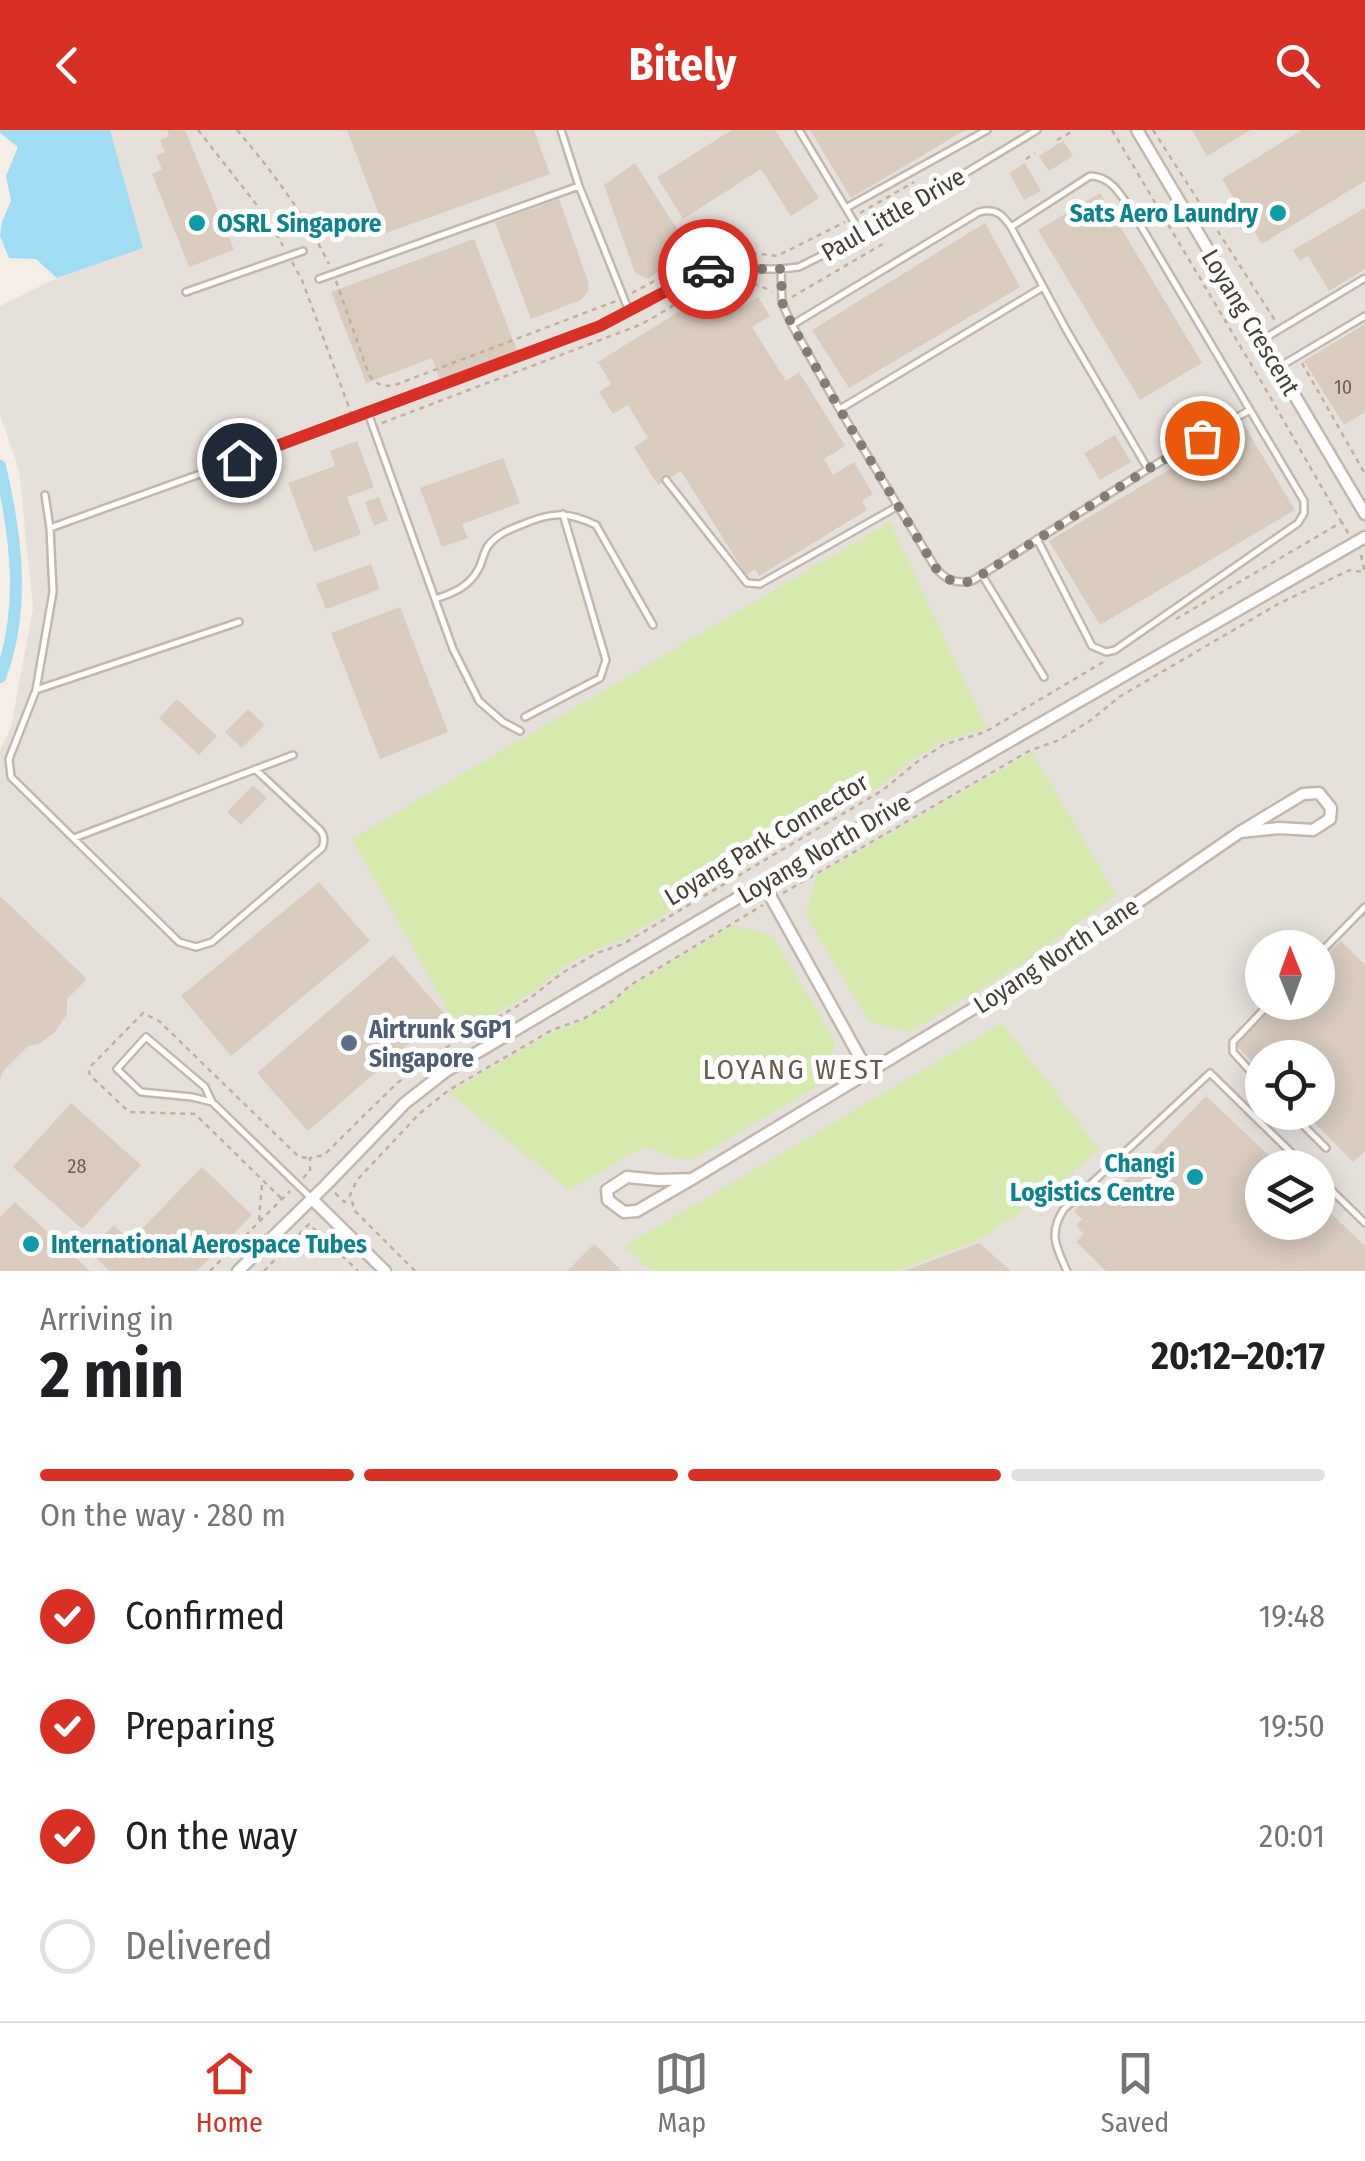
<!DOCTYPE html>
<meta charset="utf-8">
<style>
body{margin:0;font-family:"Fira Sans Condensed",sans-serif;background:#f2f2f2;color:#202124;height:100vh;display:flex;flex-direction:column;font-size:38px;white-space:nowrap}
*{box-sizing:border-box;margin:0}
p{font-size:32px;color:#757577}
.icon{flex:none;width:55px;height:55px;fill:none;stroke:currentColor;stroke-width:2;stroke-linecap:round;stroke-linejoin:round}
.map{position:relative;height:1141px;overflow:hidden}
.drawer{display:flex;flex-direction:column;background:#fff;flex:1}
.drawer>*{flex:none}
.needle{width:65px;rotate:359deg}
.fabs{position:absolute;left:1245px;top:800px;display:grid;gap:20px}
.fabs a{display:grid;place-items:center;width:90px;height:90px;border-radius:50%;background:#fff;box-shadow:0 5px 25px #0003;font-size:50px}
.pin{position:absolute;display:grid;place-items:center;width:85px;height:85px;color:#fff;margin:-42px;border:5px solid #fff;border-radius:50%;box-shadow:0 2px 10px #0007}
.courier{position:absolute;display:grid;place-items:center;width:100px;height:100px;margin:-50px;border:8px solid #d93025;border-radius:50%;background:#fff;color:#222;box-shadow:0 2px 12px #0007}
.overview em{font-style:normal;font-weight:700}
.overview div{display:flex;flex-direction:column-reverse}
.overview{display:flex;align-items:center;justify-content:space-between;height:170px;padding:0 40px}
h1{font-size:65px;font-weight:700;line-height:75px}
.bar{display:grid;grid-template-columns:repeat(4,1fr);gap:15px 10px;align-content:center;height:120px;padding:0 40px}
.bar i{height:12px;border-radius:8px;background:#e0e0e0}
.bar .on{background:#d93025}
.bar p{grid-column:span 4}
ol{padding:0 40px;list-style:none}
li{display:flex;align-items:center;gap:30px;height:110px}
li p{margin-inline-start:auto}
li .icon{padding:10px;border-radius:50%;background:#d93025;color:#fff;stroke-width:4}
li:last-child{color:#757577}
li i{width:55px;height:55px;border:5px solid #e0e0e0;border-radius:50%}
header{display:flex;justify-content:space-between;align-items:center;height:130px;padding:0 40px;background:#d93025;color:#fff;font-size:45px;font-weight:700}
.dock{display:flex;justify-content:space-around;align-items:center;height:140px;border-top:2px solid #e0e0e0;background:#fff;font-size:28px;color:#757577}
.dock a{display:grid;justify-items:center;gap:5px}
.dock .on{color:#d93025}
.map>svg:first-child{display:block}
.industrial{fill:#e6e0db;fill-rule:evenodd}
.green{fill:#d6eaad}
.water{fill:#a0dcf3}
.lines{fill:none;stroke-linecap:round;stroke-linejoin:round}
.canal{stroke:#a0dcf3;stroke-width:12}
.building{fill:#d9cbbe}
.lane-casing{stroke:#c3b7ac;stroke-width:10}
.street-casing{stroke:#c3b7ac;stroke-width:15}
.path{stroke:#c2ae99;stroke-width:2.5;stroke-dasharray:5 5;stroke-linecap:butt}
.lane{stroke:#fff;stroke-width:5}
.street{stroke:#fff;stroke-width:10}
.done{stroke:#847c73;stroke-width:10;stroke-dasharray:0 18}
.route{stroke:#d93025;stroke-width:12}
.culture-dot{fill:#0f9aa8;stroke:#fff;stroke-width:4}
.service-dot{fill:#5c6f8a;stroke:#fff;stroke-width:4}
.labels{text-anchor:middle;stroke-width:10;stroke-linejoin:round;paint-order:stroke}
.number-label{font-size:20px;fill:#6c6157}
.culture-label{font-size:25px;font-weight:bold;fill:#0d838f;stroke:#fff;text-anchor:end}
.street-label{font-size:25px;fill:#473e35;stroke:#fff}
.service-label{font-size:25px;font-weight:bold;fill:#4e5e75;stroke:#fff;text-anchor:start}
.neighbourhood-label{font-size:28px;letter-spacing:2.5px;fill:#6a5a4c;stroke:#fff}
</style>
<header><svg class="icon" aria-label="back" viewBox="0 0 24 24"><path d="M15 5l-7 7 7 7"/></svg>Bitely<svg class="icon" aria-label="search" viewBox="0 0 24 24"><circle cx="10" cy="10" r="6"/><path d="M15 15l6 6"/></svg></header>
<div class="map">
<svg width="1365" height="1141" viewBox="0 0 1365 1141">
<rect width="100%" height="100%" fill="#f4eee6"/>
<!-- industrial -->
<path class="industrial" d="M110,0H1365V1141H0V620L11,597L33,478L19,341L0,285V176L57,148L142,118ZM1262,818H1318V872H1262ZM1262,928H1318V982H1262ZM1262,1038H1318V1092H1262Z"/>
<!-- green -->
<path class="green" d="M890,392L986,598L942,612L912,630L878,658L625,808L597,819L565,836L528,865L461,904L352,709Z
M1032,622L1116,765L1031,828L910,902L869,892L806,785L816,746Z
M733,795L772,805L835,912L826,951L696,1028C678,1034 662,1022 645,1016L569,1060L449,963L552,902L582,891L614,872L631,857Z
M1002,893L1099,1019L1051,1061L978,1110L896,1141H651L625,1116Z"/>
<!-- water -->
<path class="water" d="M0,0H110L143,118L57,148L36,129L9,128L0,106L2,92L11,71L6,46L18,17L0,3Z"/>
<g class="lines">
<!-- canal -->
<path class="canal" d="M0,336C16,405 26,479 0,547"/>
</g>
<!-- building -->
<path class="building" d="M167,0H185L234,120L189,137L152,44L162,39L156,26L165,22L160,10L169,6Z
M347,0H534L550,44L386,103Z
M732,0H775L819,68L791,86L761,39L683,89L657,47Z
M810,0H965L851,68Z
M1192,0H1251L1207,26Z
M1302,0H1365V51L1262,114L1222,49Z
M1063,11L1073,26L1049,41L1039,26Z
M635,33L690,119L648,149L635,143L604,55Z
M1025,33L1041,61L1024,70L1009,43Z
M1100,63L1202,233L1140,270L1038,100Z
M559,69L588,151L589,160L581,170L531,189L495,92Z
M1365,78V139L1329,161L1308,126L1300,131L1293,120Z
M985,93L1020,157L849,258L812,200Z
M474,109L518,223L441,253L432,228L366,253L331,162Z
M725,153L740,178L758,167L770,186L752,197L786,251L799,242L845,316L824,329L833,345L854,332L873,364L862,371L867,380L759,446L755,439L746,445L681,341L658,355L634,317L648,308L628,275L613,284L599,262L611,254L598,232Z
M1365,194V282L1344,295L1304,231Z
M1244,295L1295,380L1100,495L1049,411Z
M1115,305L1131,332L1100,350L1084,323Z
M357,311L374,357L347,367L361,404L314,422L288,353L335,336L330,321Z
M503,328L520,373L462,394L468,408L442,417L420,358Z
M379,367L388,390L374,396L365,372Z
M371,434L380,459L326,479L316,454Z
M400,477L448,602L380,629L331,503Z
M177,569L217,606L199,625L159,588Z
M248,579L265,595L242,618L225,602Z
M253,655L267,668L241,695L227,682Z
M319,752L370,811L231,926L181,866Z
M0,766L87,849L67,869V884L55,902L39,914L28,916L4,940L0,950Z
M1341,811L1365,835V1021L1353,1032L1304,982H1318V928H1262V942L1236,915L1279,872H1318V834Z
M393,825L444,883L308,1001L257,943Z
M1206,966L1282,1038H1262V1092H1318V1071L1365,1116V1141H1106L1076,1112L1084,1104L1076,1096L1082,1089L1074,1081L1098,1057L1109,1067Z
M71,973L141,1035L82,1099L13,1037Z
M202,1037L252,1085L197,1141H109L88,1120L114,1095L130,1111Z
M15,1072L90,1141H0V1087Z
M979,1113L1011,1141H904Z
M594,1114L622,1141H567Z"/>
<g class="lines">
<!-- lane casing -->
<g class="lane-casing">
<path id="lane" d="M561,0L579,56L629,181
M799,0L862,105
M846,78L987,0
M1011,97L1090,46C1113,46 1123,69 1135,86L1304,371V383L1298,393L1115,520L1106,522L1092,516L1037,409
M781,139L782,173L792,195L840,280L935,437C945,450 956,454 972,451L1148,339L1248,281
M319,149L579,56
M186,162L303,121
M792,195L979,82C996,78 1002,84 1011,97L1067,201L1148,339
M1262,210L1365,148
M1279,237L1365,186
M840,279L1043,157
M368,283L453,519L479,571L503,592L520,601
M666,350L747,453L760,454L898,376
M45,365L50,398L53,462L36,560L9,629L11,647L179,812L196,817L212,812L322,718C325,711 325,705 319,699L255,639
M50,398L353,289L600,195L708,139H781L799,137L862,105L1037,0
M982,445L1044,547
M435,469C454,463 470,456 479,438C483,430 483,423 488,416C496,405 508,400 521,395C551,382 566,381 596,395L653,495
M36,560L239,492
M525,587L600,548L606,530L563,384
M74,708L293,625
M1318,825L1365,777
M1262,954L1233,922V912L1271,872
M212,972L192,967L141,962L117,939L146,907L205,957L212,972L309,1066
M1290,982L1326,1018
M1318,1047L1365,1093
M1067,1141C1056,1117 1048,1103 1064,1079L1210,943L1307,1038"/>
</g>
<!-- street casing -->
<g class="street-casing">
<path id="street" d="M1137,0L1365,384
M763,753L868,942
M692,1049L658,1050L627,1047L607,1060L608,1070L624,1082L637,1081L692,1049L1060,826L1240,702L1303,664L1319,663L1331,678L1330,689L1313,700L1279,698L1240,702
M311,1068L385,1141
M238,1141L326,1055L405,973L446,941L763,753L1365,407"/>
</g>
<!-- path -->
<path class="path" d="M198,0L270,92L283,116
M237,0C272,41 305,85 329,134
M1112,0L1261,251L1341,391
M1153,0L1276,192
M1057,10L1073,1
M1026,29L1035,23
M860,83L914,52
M292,132L302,150L351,283
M336,151L369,245C377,255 382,257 395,255L616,171
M632,163L705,124L731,120L777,126L845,92
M792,167L886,112
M1302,233L1365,344
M382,293L637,196C682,175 721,131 772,162
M1361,425L1365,443
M1176,489L1342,392L1349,405
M783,763L1029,621L1059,610L1091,590L1119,567L1278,474L1350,440L1363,442
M303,1048L310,1041V1028L324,1025L396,954L430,927L529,869L562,843L597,823L623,814L883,660L917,632L943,615L985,602L1105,531
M335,1063L344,1072L349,1070
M281,1068L195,984L129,982L94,949L89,943V938L143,883L159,891L299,1027L308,1028
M259,1090L262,1053
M285,1119L309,1094L358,1141
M210,1141L290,1061
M264,1141L285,1119L322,1108
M415,1141L355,1081L350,1065L357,1050L420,983L449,960L552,900L583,889L613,871L629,856L763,775"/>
<!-- lane -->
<use href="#lane" class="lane"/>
<!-- street -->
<use href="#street" class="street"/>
</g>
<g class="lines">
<!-- done -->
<path class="done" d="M708,139H781L782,172L792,195L840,280L935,437C945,450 956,455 972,451L1148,339L1202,308"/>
<!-- route -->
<path class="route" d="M239,330L600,196L708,139"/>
</g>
<!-- markers -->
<g class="culture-dot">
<circle cx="1278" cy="83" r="10"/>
<circle cx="197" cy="93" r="10"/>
<circle cx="1195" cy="1047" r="10"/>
<circle cx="31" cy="1114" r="10"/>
</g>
<circle class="service-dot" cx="349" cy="913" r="10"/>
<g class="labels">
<!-- number labels -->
<g class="number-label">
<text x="1343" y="264">10</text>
<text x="77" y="1043">28</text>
</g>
<!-- culture labels -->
<g class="culture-label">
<text x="1258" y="92">Sats Aero Laundry</text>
<text x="217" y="102" text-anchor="start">OSRL Singapore</text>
<text x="1175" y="1042">Changi<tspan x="1175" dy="29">Logistics Centre</tspan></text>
<text x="51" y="1123" text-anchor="start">International Aerospace Tubes</text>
</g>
<!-- street labels -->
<g class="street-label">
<text transform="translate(893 84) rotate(-30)" y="9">Paul Little Drive</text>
<text transform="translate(1251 192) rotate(59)" y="9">Loyang Crescent</text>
<text transform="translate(766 709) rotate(-31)" y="9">Loyang Park Connector</text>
<text transform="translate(824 718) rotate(-30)" y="9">Loyang North Drive</text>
<text transform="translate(1056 825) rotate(-33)" y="9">Loyang North Lane</text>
</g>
<!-- service labels -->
<g class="service-label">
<text x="369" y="908">Airtrunk SGP1<tspan x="369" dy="29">Singapore</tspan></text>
</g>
<!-- neighbourhood labels -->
<g class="neighbourhood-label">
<text x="794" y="949">LOYANG WEST</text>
</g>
</g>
</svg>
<div class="fabs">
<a><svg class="needle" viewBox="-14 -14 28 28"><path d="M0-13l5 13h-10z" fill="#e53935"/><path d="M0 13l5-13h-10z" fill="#757577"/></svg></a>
<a><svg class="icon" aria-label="locate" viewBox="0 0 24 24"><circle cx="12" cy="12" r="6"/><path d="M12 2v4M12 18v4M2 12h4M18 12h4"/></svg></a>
<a><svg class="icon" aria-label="layers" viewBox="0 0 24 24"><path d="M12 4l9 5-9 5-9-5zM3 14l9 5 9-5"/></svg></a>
</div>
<div class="pin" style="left:1202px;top:308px;background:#ea580c"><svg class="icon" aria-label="bag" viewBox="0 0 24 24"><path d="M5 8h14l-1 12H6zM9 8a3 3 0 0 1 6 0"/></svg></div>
<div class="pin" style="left:239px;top:330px;background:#1f2937"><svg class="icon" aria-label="home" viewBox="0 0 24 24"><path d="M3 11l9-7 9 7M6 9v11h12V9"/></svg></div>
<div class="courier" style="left:708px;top:139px"><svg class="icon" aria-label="car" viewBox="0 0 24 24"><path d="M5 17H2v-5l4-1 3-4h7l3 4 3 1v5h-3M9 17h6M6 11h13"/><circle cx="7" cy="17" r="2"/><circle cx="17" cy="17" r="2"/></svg></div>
</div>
<section class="drawer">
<div class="overview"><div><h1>2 min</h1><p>Arriving in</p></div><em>20:12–20:17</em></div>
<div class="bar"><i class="on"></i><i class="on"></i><i class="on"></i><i></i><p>On the way · 280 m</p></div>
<ol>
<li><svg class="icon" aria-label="check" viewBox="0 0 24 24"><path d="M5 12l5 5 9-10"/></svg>Confirmed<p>19:48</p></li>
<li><svg class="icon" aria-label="check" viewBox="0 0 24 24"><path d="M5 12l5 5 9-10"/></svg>Preparing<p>19:50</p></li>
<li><svg class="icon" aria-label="check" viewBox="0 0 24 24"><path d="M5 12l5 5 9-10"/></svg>On the way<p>20:01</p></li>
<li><i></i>Delivered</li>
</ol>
</section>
<nav class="dock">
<a class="on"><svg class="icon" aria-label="home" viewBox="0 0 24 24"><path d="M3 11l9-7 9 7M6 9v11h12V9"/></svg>Home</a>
<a><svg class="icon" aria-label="map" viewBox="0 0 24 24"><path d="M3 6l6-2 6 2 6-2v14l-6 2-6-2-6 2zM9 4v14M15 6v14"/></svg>Map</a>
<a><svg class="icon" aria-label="saved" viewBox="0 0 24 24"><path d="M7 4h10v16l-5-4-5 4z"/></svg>Saved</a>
</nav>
